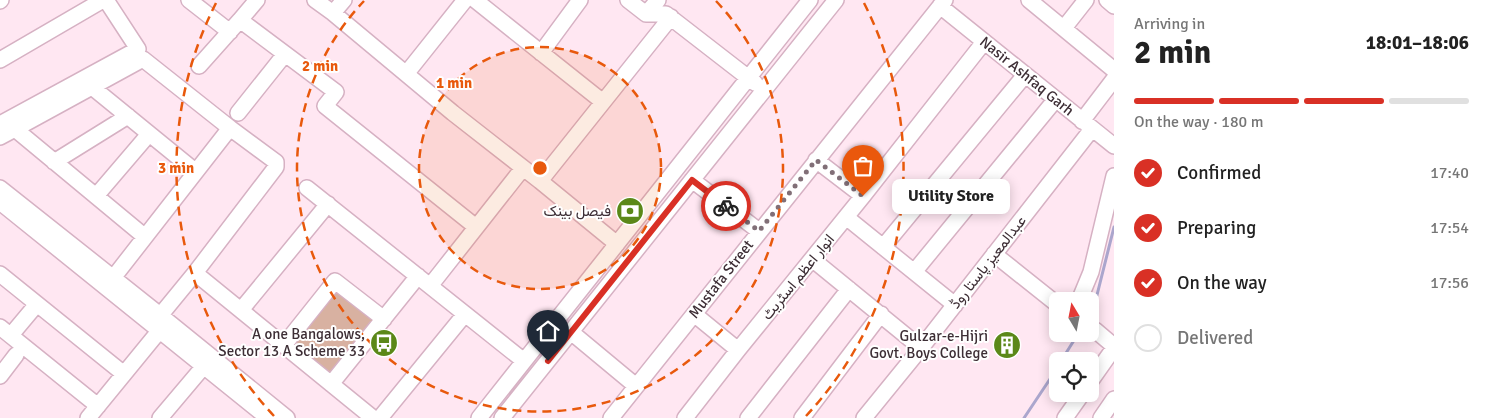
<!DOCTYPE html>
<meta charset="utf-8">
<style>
body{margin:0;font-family:Signika,Vazirmatn,sans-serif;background:#f6f6f6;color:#222;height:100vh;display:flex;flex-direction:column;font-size:19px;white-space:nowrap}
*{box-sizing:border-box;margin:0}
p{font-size:16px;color:#767676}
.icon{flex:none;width:28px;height:28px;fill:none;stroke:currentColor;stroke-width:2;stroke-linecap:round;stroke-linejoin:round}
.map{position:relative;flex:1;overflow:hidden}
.drawer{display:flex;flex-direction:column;background:#fff;width:375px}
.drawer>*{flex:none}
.needle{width:32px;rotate:350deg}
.tools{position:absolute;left:1049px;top:292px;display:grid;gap:10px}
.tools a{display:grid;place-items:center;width:50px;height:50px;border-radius:8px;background:#fff;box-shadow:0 2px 12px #0003;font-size:25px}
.pin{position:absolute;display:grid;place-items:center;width:42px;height:42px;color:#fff;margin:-51px -21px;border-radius:50% 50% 50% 0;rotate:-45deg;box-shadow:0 0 5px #0007}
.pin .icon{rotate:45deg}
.courier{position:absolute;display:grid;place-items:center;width:50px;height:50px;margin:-25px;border:4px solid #d93025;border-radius:50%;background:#fff;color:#222;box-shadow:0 1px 6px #0007}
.bubble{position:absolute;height:35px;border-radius:8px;background:#fff;box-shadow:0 2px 12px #0003;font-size:16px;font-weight:700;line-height:35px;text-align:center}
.headline em{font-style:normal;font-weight:700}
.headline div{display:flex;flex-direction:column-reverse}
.headline{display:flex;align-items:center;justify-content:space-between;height:85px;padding:0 20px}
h1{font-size:32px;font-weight:700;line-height:38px}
.bar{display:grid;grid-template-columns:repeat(4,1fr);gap:8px 5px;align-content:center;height:60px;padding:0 20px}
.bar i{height:6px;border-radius:4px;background:#e0e0e0}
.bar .on{background:#d93025}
.bar p{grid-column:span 4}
ol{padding:0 20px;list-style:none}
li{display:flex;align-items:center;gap:15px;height:55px}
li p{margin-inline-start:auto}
li .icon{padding:5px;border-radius:50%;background:#d93025;color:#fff;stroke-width:4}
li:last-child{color:#767676}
li i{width:28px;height:28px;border:2px solid #e0e0e0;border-radius:50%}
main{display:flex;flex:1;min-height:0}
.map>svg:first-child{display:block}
.green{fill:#d8b1a1}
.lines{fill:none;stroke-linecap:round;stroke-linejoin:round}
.stream{stroke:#aba6cd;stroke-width:3}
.minor-casing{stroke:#d6b1c3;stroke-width:18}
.minor{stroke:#fff;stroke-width:15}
.done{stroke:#816f77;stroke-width:5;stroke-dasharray:0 9}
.route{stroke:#d93025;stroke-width:6}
.ring{fill:none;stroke:#e8590c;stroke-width:2.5;stroke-dasharray:9 6}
.labels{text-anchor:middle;stroke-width:4;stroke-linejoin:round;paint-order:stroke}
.street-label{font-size:15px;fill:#3d2e35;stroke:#fff}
.poi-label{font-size:15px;fill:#3d2e35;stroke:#fff;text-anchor:end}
.centre{fill:#e8590c;stroke:#fff;stroke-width:2.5}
.ring-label{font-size:15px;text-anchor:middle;font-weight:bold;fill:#e8590c;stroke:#fff;stroke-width:4;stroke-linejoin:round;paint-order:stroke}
</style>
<main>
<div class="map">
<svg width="1114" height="418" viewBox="0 0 1114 418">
<rect width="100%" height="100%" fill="#ffe7f2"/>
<!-- green -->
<path class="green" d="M336,289L377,320L332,377L292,346Z"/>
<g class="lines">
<!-- stream -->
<path class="stream" d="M1090,314L1094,307L1114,227
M1061,361L1078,334
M1024,418L1058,367"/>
<!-- minor casing -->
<g class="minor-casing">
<path id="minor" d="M189,0L230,32
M257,0L240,20L336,92L325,106L476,227
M315,0L333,13L453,113L540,181L617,244
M475,0L603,102
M628,0L646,14H666L755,83
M1029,0L1114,70
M1107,0L1114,6
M0,1L1,0
M940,6L1114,146
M333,13L344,0
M646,14L658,0
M1064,28L1086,0
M541,53L580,0
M0,60L103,0
M199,66L240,20
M406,74L465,0
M92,87L195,171
M238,113L285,54
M1082,121L1114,79
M0,124L138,49L106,0
M0,137L15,129
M816,160L863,196
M54,162L128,116
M692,180L759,231
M540,181L671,17
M0,188L160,315L287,418
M307,188L524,361
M96,196L149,134
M0,202L268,418
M846,217L955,305
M883,247L1025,75
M994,254L1058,305
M812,259L921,348
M914,272L1056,99
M195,273L373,418
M0,274L124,374
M430,286L523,168
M106,287L230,128L143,59L15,129L144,236
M1079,301L1091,272L1114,176
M241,310L328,204
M694,314L738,350
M154,323L195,273L276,167V162L230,128
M0,327L98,406
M1095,330L1114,346
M571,332L636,386
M11,335L37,304
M284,345L335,281L384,319
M0,376L16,355
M1090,382L1114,348
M331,384L418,276
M88,418L160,330
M160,418L204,366
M380,418L465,314
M479,418L810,0
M502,418L836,0
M611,418L945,0
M685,418L738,350L863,196L984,42
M748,418L849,289
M802,418L881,314
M864,418L921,348L1092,129
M1065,418L1082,394
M1101,418L1114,399"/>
</g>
<!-- minor -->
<use href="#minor" class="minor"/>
</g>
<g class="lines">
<!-- done -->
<path class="done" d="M726,206L759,231L816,160L863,196"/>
<!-- route -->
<path class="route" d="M548,361L692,180L726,206"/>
</g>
<!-- distance rings -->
<circle cx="540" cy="168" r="121" fill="#e8590c" fill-opacity=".12"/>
<g class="ring">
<circle cx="540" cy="168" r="121"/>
<path d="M716 1A243 243 0 1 1 364 1"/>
<path d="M274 416A364 364 0 0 1 216 3M864 3A364 364 0 0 1 806 416"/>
</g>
<!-- icons -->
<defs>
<g id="bank-disc" transform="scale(1.4375)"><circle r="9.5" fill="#5b8818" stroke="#fff"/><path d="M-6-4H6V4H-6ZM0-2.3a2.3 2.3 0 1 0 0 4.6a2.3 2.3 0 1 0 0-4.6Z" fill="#fff"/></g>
<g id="bus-disc" transform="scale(1.4375)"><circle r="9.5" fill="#5b8818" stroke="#fff"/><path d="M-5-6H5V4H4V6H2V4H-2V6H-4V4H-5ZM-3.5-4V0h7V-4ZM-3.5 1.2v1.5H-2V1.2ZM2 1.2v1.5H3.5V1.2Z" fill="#fff"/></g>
<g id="building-disc" transform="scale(1.4375)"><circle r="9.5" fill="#5b8818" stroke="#fff"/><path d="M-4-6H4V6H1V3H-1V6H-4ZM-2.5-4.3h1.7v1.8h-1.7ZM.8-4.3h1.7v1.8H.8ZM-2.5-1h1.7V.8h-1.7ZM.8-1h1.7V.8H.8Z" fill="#fff"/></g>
</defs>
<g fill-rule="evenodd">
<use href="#bank-disc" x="630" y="211"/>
<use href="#bus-disc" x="384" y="343"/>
<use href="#building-disc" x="1007" y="345"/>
</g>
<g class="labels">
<!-- street labels -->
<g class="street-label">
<text transform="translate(1027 76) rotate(39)" y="5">Nasir Ashfaq Garh</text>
<text transform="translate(988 262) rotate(-52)" y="5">عبدالمعیز پاستا روڈ</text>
<text transform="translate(798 277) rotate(-51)" y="5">انوار اعظم اسٹریٹ</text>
<text transform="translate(721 279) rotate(-52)" y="5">Mustafa Street</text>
</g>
<!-- poi labels -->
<g class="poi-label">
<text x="611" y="216">فیصل بینک</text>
<text x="365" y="339">A one Bangalows,<tspan x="365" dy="17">Sector 13 A Scheme 33</tspan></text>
<text x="988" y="341">Gulzar-e-Hijri<tspan x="988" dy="17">Govt. Boys College</tspan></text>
</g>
</g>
<circle cx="540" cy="168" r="8" class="centre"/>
<g class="ring-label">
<text x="320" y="71">2 min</text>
<text x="454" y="88">1 min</text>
<text x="176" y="173">3 min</text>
</g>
</svg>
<div class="tools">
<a><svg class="needle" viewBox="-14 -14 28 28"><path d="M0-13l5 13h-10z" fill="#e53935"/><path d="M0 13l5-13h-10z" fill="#767676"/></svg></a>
<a><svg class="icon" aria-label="locate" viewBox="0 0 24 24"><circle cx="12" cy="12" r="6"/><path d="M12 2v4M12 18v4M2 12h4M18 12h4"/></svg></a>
</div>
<div class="pin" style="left:863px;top:196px;background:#ea580c"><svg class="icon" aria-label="bag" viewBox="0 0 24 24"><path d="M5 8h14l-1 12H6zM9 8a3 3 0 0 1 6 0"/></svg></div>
<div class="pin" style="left:548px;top:361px;background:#1f2937"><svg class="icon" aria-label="home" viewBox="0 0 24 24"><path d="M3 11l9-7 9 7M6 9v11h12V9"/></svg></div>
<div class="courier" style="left:726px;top:206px"><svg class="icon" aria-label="bike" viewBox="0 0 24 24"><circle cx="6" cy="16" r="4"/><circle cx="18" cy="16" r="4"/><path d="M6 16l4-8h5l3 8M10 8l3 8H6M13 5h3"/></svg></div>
<div class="bubble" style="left:892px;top:179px;width:118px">Utility Store</div>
</div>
<section class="drawer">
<div class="headline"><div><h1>2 min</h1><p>Arriving in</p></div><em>18:01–18:06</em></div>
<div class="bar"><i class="on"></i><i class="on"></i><i class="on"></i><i></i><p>On the way · 180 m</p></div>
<ol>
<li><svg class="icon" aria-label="check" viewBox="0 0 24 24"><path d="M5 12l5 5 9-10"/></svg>Confirmed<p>17:40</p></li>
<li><svg class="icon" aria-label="check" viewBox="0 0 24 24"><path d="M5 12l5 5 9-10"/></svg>Preparing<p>17:54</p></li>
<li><svg class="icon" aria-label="check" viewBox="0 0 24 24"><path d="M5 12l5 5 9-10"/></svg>On the way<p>17:56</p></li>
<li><i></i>Delivered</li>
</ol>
</section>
</main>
